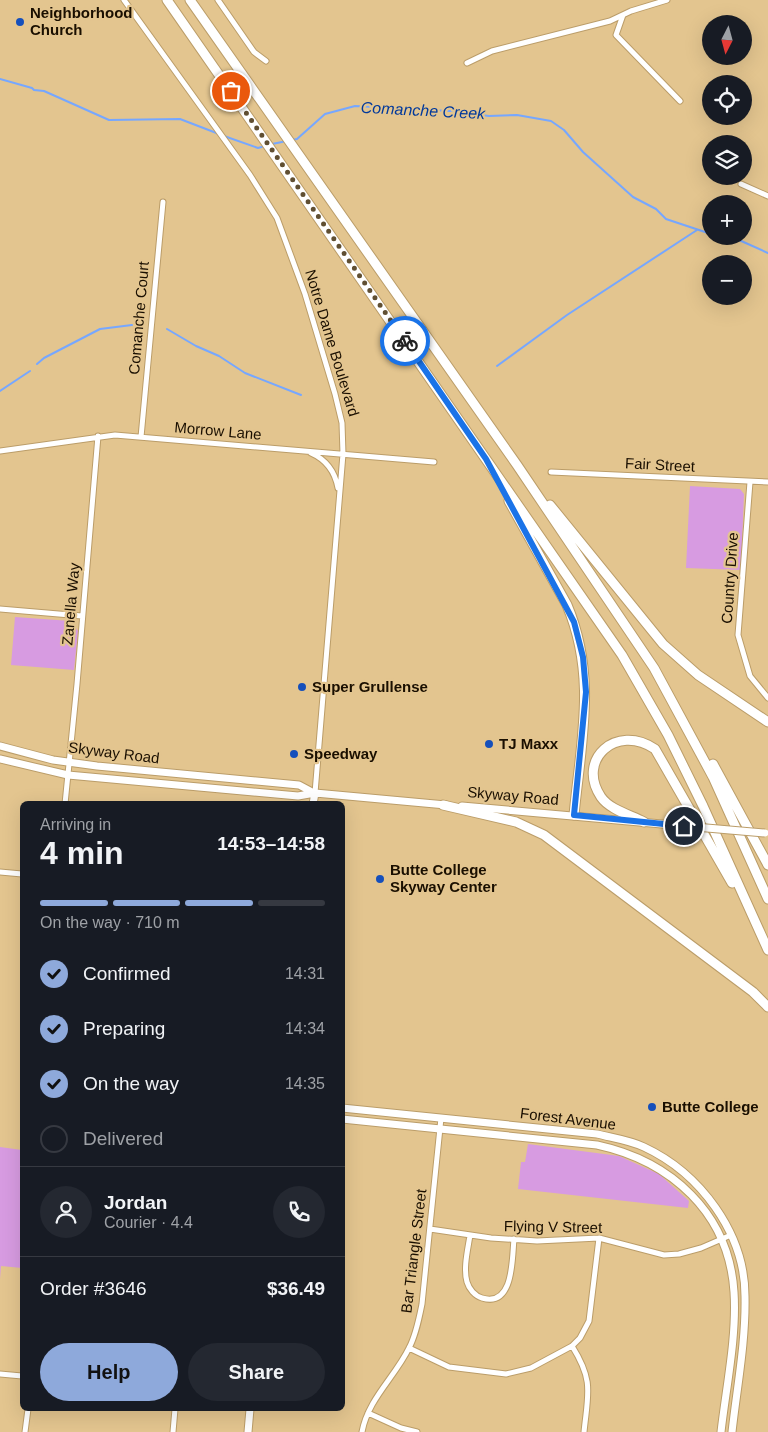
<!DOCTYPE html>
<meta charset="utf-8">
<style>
body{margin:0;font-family:Arial,sans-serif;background:#242831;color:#f1f3f6;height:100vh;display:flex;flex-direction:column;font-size:19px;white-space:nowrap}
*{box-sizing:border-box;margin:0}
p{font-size:16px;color:#9ea1a6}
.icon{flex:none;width:28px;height:28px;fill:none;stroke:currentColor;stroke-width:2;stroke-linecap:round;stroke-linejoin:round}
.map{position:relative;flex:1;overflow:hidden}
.sheet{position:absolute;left:20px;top:801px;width:325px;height:610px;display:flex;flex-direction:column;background:#171b24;border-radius:8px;box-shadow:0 5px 20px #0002}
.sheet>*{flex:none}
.needle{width:32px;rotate:186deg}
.controls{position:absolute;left:702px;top:15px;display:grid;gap:10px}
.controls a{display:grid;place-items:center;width:50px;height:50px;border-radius:50%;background:#171b24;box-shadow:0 5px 20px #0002;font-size:25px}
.pin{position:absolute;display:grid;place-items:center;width:42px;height:42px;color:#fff;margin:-21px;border:2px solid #fff;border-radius:50%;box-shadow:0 1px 5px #0007}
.courier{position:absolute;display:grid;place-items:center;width:50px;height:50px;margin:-25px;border:4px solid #1a73e8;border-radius:50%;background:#fff;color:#222;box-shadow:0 1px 6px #0007}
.head em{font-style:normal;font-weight:600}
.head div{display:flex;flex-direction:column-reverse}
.head{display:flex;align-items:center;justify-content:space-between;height:85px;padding:0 20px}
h1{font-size:32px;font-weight:600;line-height:38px}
.bar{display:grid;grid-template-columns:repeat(4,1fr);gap:8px 5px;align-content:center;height:60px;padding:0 20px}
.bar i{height:6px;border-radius:4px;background:#363941}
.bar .current{background:#8ea9db}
.bar p{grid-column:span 4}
.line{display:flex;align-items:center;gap:12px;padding:0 20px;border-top:1px solid #363941}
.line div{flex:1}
.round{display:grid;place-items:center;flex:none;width:52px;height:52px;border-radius:26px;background:#242831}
ol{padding:0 20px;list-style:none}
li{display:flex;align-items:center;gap:15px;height:55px}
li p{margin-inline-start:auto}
li .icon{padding:5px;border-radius:50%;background:#8ea9db;color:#111;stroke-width:4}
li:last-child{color:#9ea1a6}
li i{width:28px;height:28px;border:2px solid #363941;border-radius:50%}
.primary-button{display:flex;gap:10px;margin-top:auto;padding:10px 20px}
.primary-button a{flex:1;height:58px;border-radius:30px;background:#8ea9db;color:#111;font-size:20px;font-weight:600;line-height:58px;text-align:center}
.primary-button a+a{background:#242831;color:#f1f3f6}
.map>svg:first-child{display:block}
.grass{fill:#d79be1}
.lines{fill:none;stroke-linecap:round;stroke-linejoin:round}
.stream{stroke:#76a7ff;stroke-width:2}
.street-casing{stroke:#bb9d69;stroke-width:7}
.secondary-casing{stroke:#bb9d69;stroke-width:9}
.highway-casing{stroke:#bb9d69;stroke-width:11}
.street{stroke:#fff;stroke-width:5}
.secondary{stroke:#fff;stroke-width:7}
.highway{stroke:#fff;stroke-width:9}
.secondary-bridge-casing{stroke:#bb9d69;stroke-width:9;stroke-linecap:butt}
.secondary-bridge{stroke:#fff;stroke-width:7}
.done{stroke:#604f32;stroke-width:5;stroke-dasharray:0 9}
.route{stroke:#1a73e8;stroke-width:6}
.poi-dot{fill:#154fbb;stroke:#e3c58f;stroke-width:2}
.labels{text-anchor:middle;stroke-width:4.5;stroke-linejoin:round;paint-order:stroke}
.poi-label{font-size:15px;font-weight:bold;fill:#1a0f00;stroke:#e3c58f;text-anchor:start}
.street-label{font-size:15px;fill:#1a0f00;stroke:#e3c58f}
.water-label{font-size:16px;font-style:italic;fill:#02399b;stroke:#e3c58f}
</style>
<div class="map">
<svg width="768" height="1432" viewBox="0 0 768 1432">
<rect width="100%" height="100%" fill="#e3c58f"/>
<!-- grass -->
<path class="grass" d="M690,486L740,489L744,494L741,570L686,568Z
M15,617L71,621L78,631L74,670L11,665Z
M528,1144L619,1156L659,1174L689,1201L688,1208L518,1189L521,1162H525Z
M0,1147L22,1150V1268L1,1266L0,1279Z"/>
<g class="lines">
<!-- stream -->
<path class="stream" d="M0,79L32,88L34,90L44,91L109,120L180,119L219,134
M224,136L258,148L265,146
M291,140L297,139L325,114L355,106L450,111L489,116L517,115L551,121L564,130L583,152L633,197L656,209L666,219L711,234
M272,144L287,141
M721,236L739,240L768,253
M167,329L196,346L219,356L245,373L301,395
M37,364L44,358L100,329L132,325
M497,366L567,315L697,230
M0,391L30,371"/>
<!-- street casing -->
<g class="street-casing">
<path id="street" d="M124,0L250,175L277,218L305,294L335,394L342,423L343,454L315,793
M218,0L254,52L266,61
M623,15L616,35L680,101
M467,63L492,51L610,21L631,11L667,0
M741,184L768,196
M141,437L163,202
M0,451L115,435L434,462
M311,453C327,460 335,472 338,488
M551,472L768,482
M750,482L738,635L750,676L768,698
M0,609L82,616
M65,804L77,684L98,436
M0,872L22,874
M430,1229L491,1238L537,1241L599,1238L664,1255L679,1254L701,1248L731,1235
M470,1235C468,1249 463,1268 467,1282C469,1289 475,1296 482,1298C514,1308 512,1258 514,1239
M572,1346C594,1381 588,1393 584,1432
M409,1348L449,1367L506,1374L531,1368L572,1346L580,1338L589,1321L599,1238
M0,1374L22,1376
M368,1413L401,1428L417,1432
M25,1432L28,1409
M173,1432L175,1409
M362,1432C368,1399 395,1377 409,1348C416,1335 419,1319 422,1304L441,1118"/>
</g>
<!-- secondary casing -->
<g class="secondary-casing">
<path id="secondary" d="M0,746L53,760L97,766L299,785L314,793
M0,759L68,775L298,796L315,793L446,805
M313,804L315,793
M462,806L684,826
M342,1108L597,1134C613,1138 629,1140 644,1147C700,1173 745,1233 745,1296C746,1341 737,1387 732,1432
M342,1119L597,1145C671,1161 729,1213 734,1292C737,1336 726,1388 721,1432
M248,1432L250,1409"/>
</g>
<!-- highway casing -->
<g class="highway-casing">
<path id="highway" d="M167,0L622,655L668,735L703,806L768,950
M190,0L517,465L654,668L713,777L768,899
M509,501L567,605C597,676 581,741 574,815
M550,505L663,644L698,675L768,722
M713,764L768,865
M443,805L516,822L544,835L753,992L768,1007
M644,822C631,815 610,810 601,797C576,760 616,723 655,749L732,883"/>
</g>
<!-- street -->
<use href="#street" class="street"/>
<!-- secondary -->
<use href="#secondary" class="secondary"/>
<!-- highway -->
<use href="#highway" class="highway"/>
<!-- secondary-bridge casing -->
<g class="secondary-bridge-casing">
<path id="secondary-bridge" d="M684,826L765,833"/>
</g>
<!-- secondary-bridge -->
<use href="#secondary-bridge" class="secondary-bridge"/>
</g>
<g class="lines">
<!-- done -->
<path class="done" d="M231,91L405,341"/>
<!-- route -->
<path class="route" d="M405,341L486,459L574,622L583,657L586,692L574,815L684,826"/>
</g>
<!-- markers -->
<g class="poi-dot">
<circle cx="20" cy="22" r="5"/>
<circle cx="302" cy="687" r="5"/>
<circle cx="489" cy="744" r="5"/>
<circle cx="294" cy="754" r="5"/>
<circle cx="380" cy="879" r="5"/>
<circle cx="652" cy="1107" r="5"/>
</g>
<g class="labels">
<!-- poi labels -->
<g class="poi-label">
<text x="30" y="18">Neighborhood<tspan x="30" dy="17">Church</tspan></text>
<text x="312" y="692">Super Grullense</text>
<text x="499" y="749">TJ Maxx</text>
<text x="304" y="759">Speedway</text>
<text x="390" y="875">Butte College<tspan x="390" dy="17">Skyway Center</tspan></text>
<text x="662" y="1112">Butte College</text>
</g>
<!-- street labels -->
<g class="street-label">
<text transform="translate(139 318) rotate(-85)" y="5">Comanche Court</text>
<text transform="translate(332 343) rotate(73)" y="5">Notre Dame Boulevard</text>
<text transform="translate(218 431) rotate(5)" y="5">Morrow Lane</text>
<text transform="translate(660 465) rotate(3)" y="5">Fair Street</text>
<text transform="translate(730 578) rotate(-86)" y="5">Country Drive</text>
<text transform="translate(71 604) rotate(-85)" y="5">Zanella Way</text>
<text transform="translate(114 753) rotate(7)" y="5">Skyway Road</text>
<text transform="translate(513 796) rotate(5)" y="5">Skyway Road</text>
<text transform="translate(568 1119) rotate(7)" y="5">Forest Avenue</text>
<text transform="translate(553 1227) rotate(1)" y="5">Flying V Street</text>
<text transform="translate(414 1251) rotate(-83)" y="5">Bar Triangle Street</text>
</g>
<!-- water labels -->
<g class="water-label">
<text transform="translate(423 110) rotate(3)" y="6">Comanche Creek</text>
</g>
</g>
</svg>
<div class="controls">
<a><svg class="needle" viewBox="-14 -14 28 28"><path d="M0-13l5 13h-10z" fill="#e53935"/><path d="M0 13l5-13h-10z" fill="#9ea1a6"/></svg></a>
<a><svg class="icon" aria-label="locate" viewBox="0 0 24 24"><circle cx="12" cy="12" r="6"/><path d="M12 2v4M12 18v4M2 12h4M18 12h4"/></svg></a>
<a><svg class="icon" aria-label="layers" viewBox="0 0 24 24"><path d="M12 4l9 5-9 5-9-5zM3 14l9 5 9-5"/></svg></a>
<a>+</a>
<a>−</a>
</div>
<div class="pin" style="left:231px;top:91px;background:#ea580c"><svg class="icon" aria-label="bag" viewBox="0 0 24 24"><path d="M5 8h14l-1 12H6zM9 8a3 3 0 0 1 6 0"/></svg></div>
<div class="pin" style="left:684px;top:826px;background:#1f2937"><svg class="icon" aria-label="home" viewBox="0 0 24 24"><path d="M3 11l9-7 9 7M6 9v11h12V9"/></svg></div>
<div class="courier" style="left:405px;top:341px"><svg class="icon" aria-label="bike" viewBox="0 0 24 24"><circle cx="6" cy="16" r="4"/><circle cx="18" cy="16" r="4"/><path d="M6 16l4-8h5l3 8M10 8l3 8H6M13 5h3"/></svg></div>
<section class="sheet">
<div class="head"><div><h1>4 min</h1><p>Arriving in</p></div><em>14:53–14:58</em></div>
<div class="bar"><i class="current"></i><i class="current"></i><i class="current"></i><i></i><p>On the way · 710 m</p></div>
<ol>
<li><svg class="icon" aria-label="check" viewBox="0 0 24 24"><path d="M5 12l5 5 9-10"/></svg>Confirmed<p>14:31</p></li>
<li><svg class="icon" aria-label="check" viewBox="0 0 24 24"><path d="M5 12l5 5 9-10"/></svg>Preparing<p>14:34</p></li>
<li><svg class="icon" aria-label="check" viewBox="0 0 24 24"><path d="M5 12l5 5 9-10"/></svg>On the way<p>14:35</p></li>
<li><i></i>Delivered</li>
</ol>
<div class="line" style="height:90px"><a class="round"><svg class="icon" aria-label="person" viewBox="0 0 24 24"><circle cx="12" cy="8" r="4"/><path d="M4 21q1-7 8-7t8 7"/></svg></a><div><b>Jordan</b><p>Courier · 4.4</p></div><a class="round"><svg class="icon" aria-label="phone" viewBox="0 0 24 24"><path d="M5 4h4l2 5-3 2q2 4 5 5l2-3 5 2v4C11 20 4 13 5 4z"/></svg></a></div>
<div class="line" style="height:65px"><div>Order #3646</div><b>$36.49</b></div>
<div class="primary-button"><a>Help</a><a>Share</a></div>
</section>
</div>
